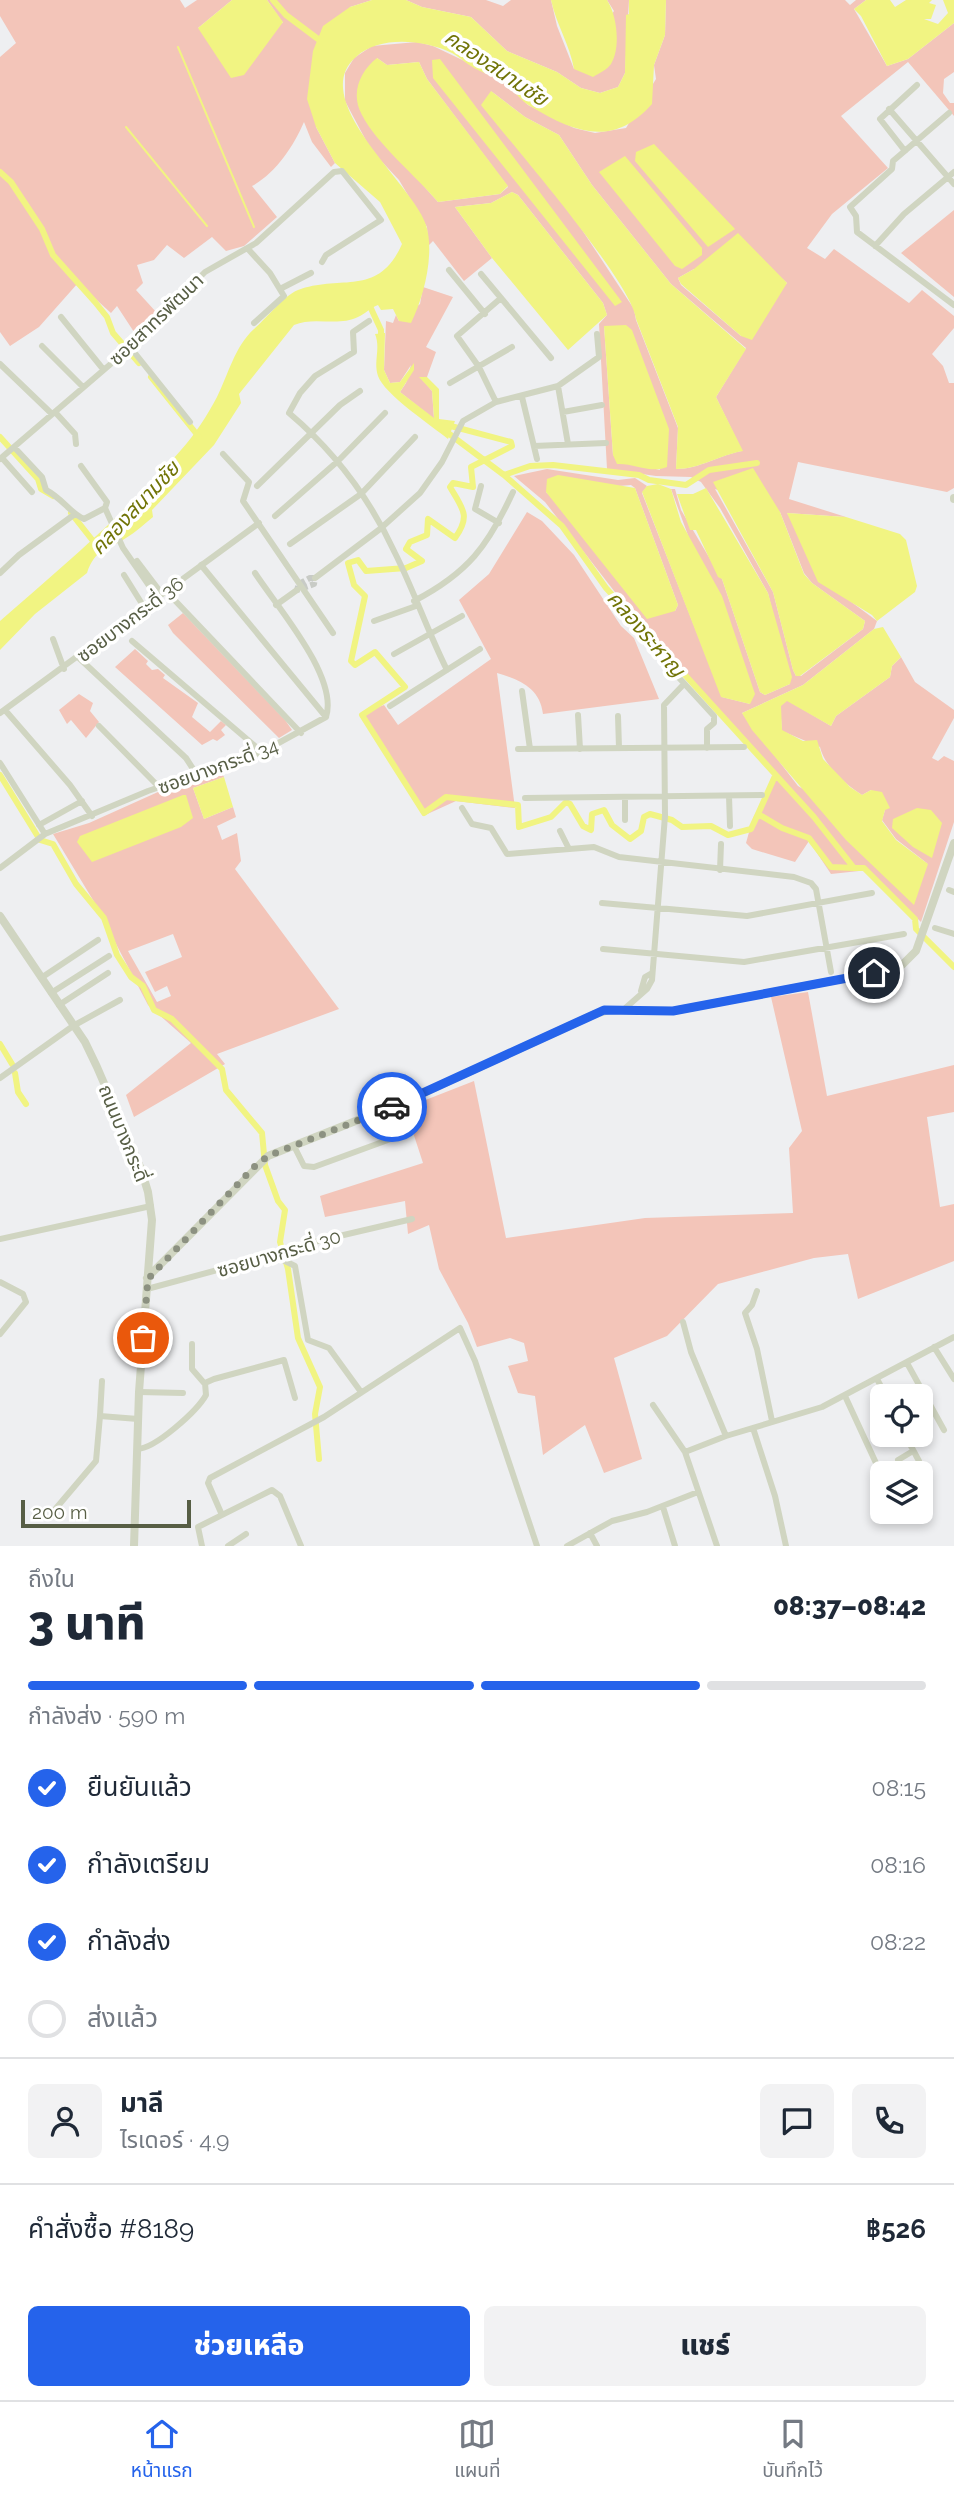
<!DOCTYPE html>
<html lang="th">
<meta charset="utf-8">
<style>
body{margin:0;font-family:Raleway,"Noto Sans Thai",sans-serif;background:#f2f2f3;color:#1f2937;height:100vh;display:flex;flex-direction:column;font-size:26px;white-space:nowrap}
*{box-sizing:border-box;margin:0}
p{font-size:23px;color:#747a83}
.icon{flex:none;width:38px;height:38px;fill:none;stroke:currentColor;stroke-width:2;stroke-linecap:round;stroke-linejoin:round}
.map{position:relative;height:1546px;overflow:hidden}
.side{display:flex;flex-direction:column;background:#fff;flex:1}
.side>*{flex:none}
.controls{position:absolute;left:870px;top:1384px;display:grid;gap:14px}
.controls a{display:grid;place-items:center;width:63px;height:63px;border-radius:10px;background:#fff;box-shadow:0 4px 10px #0003;font-size:35px}
.scale{position:absolute;left:21px;bottom:18px;width:170px;box-sizing:border-box;padding-left:7px;border:4px solid #575e45;border-top:0;font-size:19px;line-height:24px;white-space:nowrap;color:#575e45;-webkit-text-stroke:5px #fff;paint-order:stroke}
.pin{position:absolute;display:grid;place-items:center;width:60px;height:60px;color:#fff;margin:-30px;border:4px solid #fff;border-radius:50%;box-shadow:0 2px 7px #0007}
.courier{position:absolute;display:grid;place-items:center;width:70px;height:70px;margin:-35px;border:5px solid #2563eb;border-radius:50%;background:#fff;color:#222;box-shadow:0 2px 9px #0007}
.overview em{font-style:normal;font-weight:800}
.overview div{display:flex;flex-direction:column-reverse}
.overview{display:flex;align-items:center;justify-content:space-between;height:119px;padding:0 28px}
h1{font-size:46px;font-weight:800;line-height:52px}
.bar{display:grid;grid-template-columns:repeat(4,1fr);gap:10px 7px;align-content:center;height:84px;padding:0 28px}
.bar i{height:9px;border-radius:5px;background:#e0e1e3}
.bar .on{background:#2563eb}
.bar p{grid-column:span 4}
.line{display:flex;align-items:center;gap:18px;padding:0 28px;border-top:2px solid #e0e1e3}
.line div{flex:1}
.round{display:grid;place-items:center;flex:none;width:74px;height:74px;border-radius:10px;background:#f2f2f3}
ol{padding:0 28px;list-style:none}
li{display:flex;align-items:center;gap:21px;height:77px}
li p{margin-inline-start:auto}
li .icon{padding:7px;border-radius:50%;background:#2563eb;color:#fff;stroke-width:4}
li:last-child{color:#747a83}
li i{width:38px;height:38px;border:4px solid #e0e1e3;border-radius:50%}
.button{display:flex;gap:14px;margin-top:auto;padding:14px 28px}
.button a{flex:1;height:80px;border-radius:10px;background:#2563eb;color:#fff;font-size:28px;font-weight:800;line-height:80px;text-align:center}
.button a+a{background:#f2f2f3;color:#1f2937}
.dock{display:flex;justify-content:space-around;align-items:center;height:98px;border-top:2px solid #e0e1e3;background:#fff;font-size:19px;color:#747a83}
.dock a{display:grid;justify-items:center;gap:4px}
.dock .on{color:#2563eb}
.map>svg:first-child{display:block}
.green{fill:#f3c5b9;fill-rule:evenodd}
.water{fill:#f1f482}
.lines{fill:none;stroke-linecap:round;stroke-linejoin:round}
.stream{stroke:#f1f482;stroke-width:2}
.canal{stroke:#f1f482;stroke-width:6}
.minor-tunnel{stroke:#c8cbc6;stroke-width:6;stroke-dasharray:6 3;stroke-linecap:butt}
.minor{stroke:#d0d5c1;stroke-width:6}
.tertiary{stroke:#d0d5c1;stroke-width:8}
.done{stroke:#8c9181;stroke-width:7;stroke-dasharray:0 12.6}
.route{stroke:#2563eb;stroke-width:9}
.labels{text-anchor:middle;stroke-width:7;stroke-linejoin:round;paint-order:stroke}
.street-label{font-size:19px;fill:#575e45;stroke:#fff}
.water-label{font-size:21px;font-style:italic;fill:#717407;stroke:#fff}
</style>
<div class="map">
<svg width="954" height="1546" viewBox="0 0 954 1546">
<rect width="100%" height="100%" fill="#eeeff1"/>
<!-- green -->
<path class="green" d="M0,0H180L185,8L197,0H232L198,28L283,23L267,0H372L350,7L316,127L335,163L331,167L312,142L304,122C293,147 276,173 252,186L277,217L244,246L226,251L212,237L184,258L167,245L154,260L137,265L143,283L136,290L157,313L134,332L117,306L111,313L78,283L39,327L10,346L0,332V57L16,43L0,16Z
M406,0H486L503,6L511,0H551L557,26L574,69L614,11L607,0H629L625,73L618,87L600,93L581,88L557,72L507,51L471,17L422,7Z
M666,0H845L850,5L856,0H866L854,9L887,66L908,59L954,23V72L944,79L943,93L950,103H954V116L908,62L841,116L888,168L832,214L807,248L825,259L834,249L909,303L922,290L954,316V328L932,354L943,366L949,383H954V488L947,492L798,462L789,499L846,517L787,513L846,598L877,621L874,629L803,685L742,713L798,786L928,864L896,839L882,820L885,810L871,790L862,795C845,784 825,767 820,747L782,731L780,706L787,700L831,726L836,716L890,677L892,666L901,657L915,682L954,710V718L932,758L938,761L944,756L954,761V822L921,922L864,866L859,871L831,874L809,841L795,862L752,849L746,843L753,818L777,774L646,632L545,502L514,476L547,469L618,480L635,478L647,486L642,493L722,697L750,704L671,489H675L681,510L722,579L760,692L765,695L790,684L768,593L720,508L701,482L691,477L656,476L607,469L599,324L607,315L603,303L518,195L512,192L491,203L455,207L492,258L464,281L433,241L428,246L427,227L399,180L371,150L345,101V73L354,58L372,46L417,42L433,46L500,78L528,105L574,128L595,133L626,128L656,79L654,65L665,35ZM377,58L387,65L419,62L427,79L508,187L500,194L438,202L381,138ZM491,91L525,117L559,135L592,185L671,284L746,348L716,397L742,451C719,455 700,469 676,469L678,428L636,320L634,309ZM694,269L779,276L787,283L741,336L681,285L678,278ZM604,326L660,470L630,463L613,455ZM631,485L635,488L678,605L675,611L546,492ZM715,489L780,512L804,573L812,583L865,621L863,629L801,676H796L793,670L773,592Z
M954,210V297L901,253Z
M423,287L453,297L426,347L436,352L427,377H420L432,391L434,419L400,392L406,383L411,365L400,382L390,383L384,370L386,321L393,323L396,315L399,321L420,304Z
M527,512L542,521L574,555L621,626L634,638L659,699L543,714C540,688 520,680 497,673L515,808L456,801L423,816L360,714L384,705L398,725L491,659L459,600L489,574Z
M183,613L285,720L292,730L279,738L173,633L168,625Z
M135,649L148,661L146,664L152,670L158,669L165,675L163,678L198,703L192,717L210,732L221,721L226,725L221,730L225,735L217,741L213,739L202,745L115,667Z
M79,694L93,703L90,711L99,722L86,738L71,720L67,724L59,710Z
M223,775L224,777L193,788L204,819L233,807L236,817L217,826L222,840L237,833L241,861L235,869L339,1009L217,1054L225,1064L134,1117L126,1095L191,1043L148,1005L93,900L53,834L89,823L158,792ZM173,934L182,957L145,972L155,992L167,986L171,996L157,1002L128,951Z
M808,992L827,1096L954,1065V1112L927,1117L940,1207L954,1204V1261L858,1299L848,1254L814,1258L718,1284L667,1336L614,1358L642,1459L604,1473L585,1425L543,1455L535,1396L518,1393L508,1366L528,1361L524,1343L510,1338L477,1347L468,1323L439,1269L429,1225L408,1234L405,1201L325,1217L320,1196L423,1163L405,1108L474,1081L506,1238L645,1218L793,1213L789,1148L802,1131L771,997Z"/>
<!-- water -->
<path class="water" d="M232,0H267L283,22L244,75L231,78L198,28Z
M372,0H406L422,7L471,17L507,51L557,72L581,88L600,93L618,87L625,73L626,15L629,14V0H666L665,35L654,65L652,104C613,148 575,133 530,106C518,99 511,85 498,78C492,75 485,74 478,70C469,66 461,58 452,53C424,40 380,35 356,57C306,100 414,185 426,225C435,253 424,297 411,323L399,321L393,309L381,310L378,305C370,308 365,314 358,317C338,327 314,316 294,325L239,394L241,403L214,445L152,510L153,517C144,524 136,532 126,538C109,549 95,548 87,573L35,614L0,650V621C62,567 127,512 181,450C195,434 207,416 217,397C228,375 235,346 254,329C267,318 283,296 298,290C341,274 378,298 402,244L380,202L335,163L316,127L307,99L313,51L323,26L350,7Z
M551,0H607C617,15 621,48 611,64C607,70 599,73 593,77L574,69C570,45 556,24 551,0Z
M866,0H890L895,7L906,0H932L929,3L936,5L931,19H924L938,24L948,13L943,0H954V23L908,59L887,66L861,16L854,9Z
M377,58L387,65L419,62L427,79L508,186L500,194L438,202C417,177 376,143 362,115C350,94 360,71 377,58Z
M440,59L622,302L615,306L433,78L432,60Z
M491,91L525,117L559,135L592,185L671,284L746,349L716,397L743,451C719,455 700,469 676,469L678,427L636,319C632,282 511,143 481,105Z
M654,144L735,229L708,247L635,161L636,152Z
M625,156L702,248V255L682,269L675,266L599,172Z
M512,192L518,195L603,303L607,315L568,350L492,258L455,207L491,203Z
M738,233L787,283L752,340L741,336L681,284L678,278L694,269Z
M626,325L632,330L669,429L667,467C651,474 634,463 617,464L613,455L604,326Z
M385,333L384,370L390,383L400,382L414,363V370L400,392L434,418L432,391L419,377H427L439,389V419L455,421L448,439C432,426 384,394 378,376C373,361 381,349 375,334Z
M753,468L780,512L804,574L812,583L865,621L863,629L800,676H796L793,670L773,592L713,482Z
M558,475L635,488L678,605L675,611L647,619L546,492L547,479Z
M658,484L671,489L681,522L722,596L755,694L750,704L721,697L642,492L647,486Z
M706,488L768,593L792,677L790,684L765,695L760,692L722,579L718,577L696,530H690L677,494H693Z
M787,513L846,517L900,534L906,540L917,586L915,592L877,621L872,615L818,582Z
M883,627L901,657L892,666L890,677L836,716L831,726L787,701L781,706L782,730L803,741L817,740L823,759L850,787L862,795L871,790L882,792L890,808L885,810L882,821L896,840L928,864L914,905L846,840L752,730L742,713L803,685L874,629Z
M224,777L233,807L204,819L193,788Z
M183,795H186L193,818L181,827L92,862L77,842L80,836Z
M917,808L931,810L942,823L932,858L913,847L892,828L893,819Z"/>
<g class="lines">
<!-- stream -->
<path class="stream" d="M178,47L254,227
M126,127L207,226"/>
<!-- canal -->
<path class="canal" d="M273,0L286,15L322,42
M0,172L11,182L42,229L53,255L95,302L107,317L113,333L139,363
M368,302L381,330V341
M151,377L199,437
M447,425L511,442L512,446L471,467L473,487L453,483L450,487C463,509 471,516 455,538L428,519L427,535L410,542L406,549L422,561L406,568L366,571L358,560L348,563L354,585L365,596L351,661L355,665L375,652L405,687L362,715L424,813L446,797L518,805L519,827L551,817L566,802L570,804L583,826L591,830L592,814L604,810L612,825L630,839L641,831L644,817L650,814L672,820L682,827L711,826L728,835L751,829L758,814L782,828L809,838L831,867L854,868
M444,430L504,475L562,526L606,588L814,817L854,868H864L915,919L916,929L954,967
M0,437L38,479L41,489L53,496
M504,475L530,466L553,465L639,475L649,480L686,485L709,470L757,463
M71,513L97,546
M0,775L40,840L53,844L76,884L104,918L117,955L131,977L143,986L154,1010L172,1019L222,1069L226,1090L262,1133L265,1165L278,1201L285,1210L280,1242L288,1269L298,1338L320,1387L315,1414L319,1459
M758,814L775,776
M0,1044L12,1064
M15,1073L18,1092L26,1104"/>
<!-- minor-tunnel -->
<path class="minor-tunnel" d="M310,578H315L314,584L297,590L299,584Z"/>
<!-- minor -->
<path class="minor" d="M889,109L954,184
M949,113L893,161L892,169L850,207L856,216L857,232L954,305
M905,151L880,119L917,85
M875,246L904,214L954,172
M248,249L270,273L284,296L254,323
M449,270L485,314
M481,274L551,358
M280,289L311,273
M61,317L103,369
M369,321L353,332L354,352L315,376L300,393L289,413C334,451 370,499 395,553C414,591 428,632 447,670
M42,346L83,387
M130,347L190,422
M0,364L52,414
M450,383L512,347
M558,386L568,444
M522,397L537,459
M496,402L479,367L457,336L501,298
M55,412L75,434L76,444
M563,412L602,405
M534,446L606,443
M14,447L42,477L46,490C62,498 70,513 84,519L105,508
M223,454L249,482L243,501L333,633
M2,458L32,492
M0,459L127,350L205,272L256,243L334,172L342,171L381,220L326,255L322,262
M81,466L107,502L105,508L123,548L157,597
M257,486L340,405L360,391
M481,486L475,509L499,523
M275,516L338,461L385,413
M290,544L361,494L415,437
M137,561L162,594
M201,565L326,717
M0,573L19,555L75,514
M124,575L144,607
M315,578L380,529L420,493L442,462L463,421L496,402L558,386L599,357L597,334
M166,591L301,733
M414,601C468,573 488,546 513,492
M276,605L297,590
M374,621L416,606
M53,639L64,669
M132,641L262,752
M394,654L462,616
M659,656L714,716V723L707,729V748
M79,658L186,758L197,775
M522,691L530,749
M390,706L480,649
M5,710L70,785L92,816
M0,713L259,523
M578,715L580,749
M618,716L619,748
M99,726L159,787
M518,749L744,747
M0,763L45,834
M729,796L730,826
M625,797V820
M525,798L762,795
M462,808L472,824L491,828L507,854L594,847L619,857L794,877L811,883L816,889L831,972
M39,825L82,801
M560,831L569,849
M0,868L45,834L148,791L262,752L326,717C339,677 277,607 255,573
M720,870L721,844
M949,890L954,892
M602,903L747,916L872,893
M935,928L954,934
M603,949L744,962L904,934
M41,978L98,940
M641,991L645,977L652,973
M51,993L109,956
M59,1005L108,973
M622,1011L647,989L652,980L665,816L664,705L684,684
M0,1078L73,1026L120,1000
M294,1146L304,1166L314,1167L396,1137
M0,1239L151,1206
M273,1255L295,1266L308,1340L329,1348L361,1392
M0,1282L23,1294L26,1302L0,1334
M147,1289L273,1255L288,1248L412,1219
M757,1291L752,1305L745,1313L757,1349L772,1421
M683,1322L691,1352L726,1436
M192,1344V1369L205,1384
M934,1347L954,1379
M907,1363L944,1430
M877,1379L886,1396
M139,1392L183,1393
M845,1396L882,1476
M653,1405L685,1452L717,1546
M100,1416L102,1381
M753,1428L775,1496L786,1546
M905,1435L919,1461
M137,1449C155,1449 197,1411 206,1395L205,1383L214,1379L284,1360L295,1398
M685,1452L726,1436L822,1407L954,1337
M898,1460L913,1451
M663,1507L675,1546
M52,1513L96,1461L100,1416L138,1419
M222,1515L208,1483L210,1478L324,1417L460,1328L475,1361L537,1546
M590,1533L597,1546
M202,1546L198,1527L272,1490L280,1496L301,1546
M228,1546L246,1534
M567,1546L612,1521L647,1512L698,1492"/>
<!-- tertiary -->
<path class="tertiary" d="M954,498V499
M0,916L85,1042L97,1067L141,1169L148,1192L152,1220L139,1392L134,1546
M147,1278L268,1156L408,1100L595,1014L610,1010L673,1011L874,973L902,965L916,951L954,843"/>
</g>
<g class="lines">
<!-- done -->
<path class="done" d="M143,1338L148,1279L255,1166L268,1156L392,1107"/>
<!-- route -->
<path class="route" d="M392,1107L604,1010L673,1011L874,973"/>
</g>
<g class="labels">
<!-- street labels -->
<g class="street-label">
<text transform="translate(156 319) rotate(-44)" y="7">ซอยสาทรพัฒนา</text>
<text transform="translate(130 619) rotate(-37)" y="7">ซอยบางกระดี่ 36</text>
<text transform="translate(218 766) rotate(-20)" y="7">ซอยบางกระดี่ 34</text>
<text transform="translate(124 1133) rotate(68)" y="7">ถนนบางกระดี่</text>
<text transform="translate(279 1253) rotate(-16)" y="7">ซอยบางกระดี่ 30</text>
</g>
<!-- water labels -->
<g class="water-label">
<text transform="translate(496 68) rotate(34)" y="7">คลองสนามชัย</text>
<text transform="translate(135 508) rotate(-47)" y="7">คลองสนามชัย</text>
<text transform="translate(646 634) rotate(49)" y="7">คลองระหาญ</text>
</g>
</g>
</svg>
<div class="controls">
<a><svg class="icon" aria-label="locate" viewBox="0 0 24 24"><circle cx="12" cy="12" r="6"/><path d="M12 2v4M12 18v4M2 12h4M18 12h4"/></svg></a>
<a><svg class="icon" aria-label="layers" viewBox="0 0 24 24"><path d="M12 4l9 5-9 5-9-5zM3 14l9 5 9-5"/></svg></a>
</div>
<div class="scale">200 m</div>
<div class="pin" style="left:143px;top:1338px;background:#ea580c"><svg class="icon" aria-label="bag" viewBox="0 0 24 24"><path d="M5 8h14l-1 12H6zM9 8a3 3 0 0 1 6 0"/></svg></div>
<div class="pin" style="left:874px;top:973px;background:#1f2937"><svg class="icon" aria-label="home" viewBox="0 0 24 24"><path d="M3 11l9-7 9 7M6 9v11h12V9"/></svg></div>
<div class="courier" style="left:392px;top:1107px"><svg class="icon" aria-label="car" viewBox="0 0 24 24"><path d="M5 17H2v-5l4-1 3-4h7l3 4 3 1v5h-3M9 17h6M6 11h13"/><circle cx="7" cy="17" r="2"/><circle cx="17" cy="17" r="2"/></svg></div>
</div>
<section class="side">
<div class="overview"><div><h1>3 นาที</h1><p>ถึงใน</p></div><em>08:37–08:42</em></div>
<div class="bar"><i class="on"></i><i class="on"></i><i class="on"></i><i></i><p>กำลังส่ง · 590 m</p></div>
<ol>
<li><svg class="icon" aria-label="check" viewBox="0 0 24 24"><path d="M5 12l5 5 9-10"/></svg>ยืนยันแล้ว<p>08:15</p></li>
<li><svg class="icon" aria-label="check" viewBox="0 0 24 24"><path d="M5 12l5 5 9-10"/></svg>กำลังเตรียม<p>08:16</p></li>
<li><svg class="icon" aria-label="check" viewBox="0 0 24 24"><path d="M5 12l5 5 9-10"/></svg>กำลังส่ง<p>08:22</p></li>
<li><i></i>ส่งแล้ว</li>
</ol>
<div class="line" style="height:126px"><a class="round"><svg class="icon" aria-label="person" viewBox="0 0 24 24"><circle cx="12" cy="8" r="4"/><path d="M4 21q1-7 8-7t8 7"/></svg></a><div><b>มาลี</b><p>ไรเดอร์ · 4.9</p></div><a class="round"><svg class="icon" aria-label="chat" viewBox="0 0 24 24"><path d="M4 5h16v11H9l-5 4z"/></svg></a><a class="round"><svg class="icon" aria-label="phone" viewBox="0 0 24 24"><path d="M5 4h4l2 5-3 2q2 4 5 5l2-3 5 2v4C11 20 4 13 5 4z"/></svg></a></div>
<div class="line" style="height:91px"><div>คำสั่งซื้อ #8189</div><b>฿526</b></div>
<div class="button"><a>ช่วยเหลือ</a><a>แชร์</a></div>
</section>
<nav class="dock">
<a class="on"><svg class="icon" aria-label="home" viewBox="0 0 24 24"><path d="M3 11l9-7 9 7M6 9v11h12V9"/></svg>หน้าแรก</a>
<a><svg class="icon" aria-label="map" viewBox="0 0 24 24"><path d="M3 6l6-2 6 2 6-2v14l-6 2-6-2-6 2zM9 4v14M15 6v14"/></svg>แผนที่</a>
<a><svg class="icon" aria-label="saved" viewBox="0 0 24 24"><path d="M7 4h10v16l-5-4-5 4z"/></svg>บันทึกไว้</a>
</nav>
